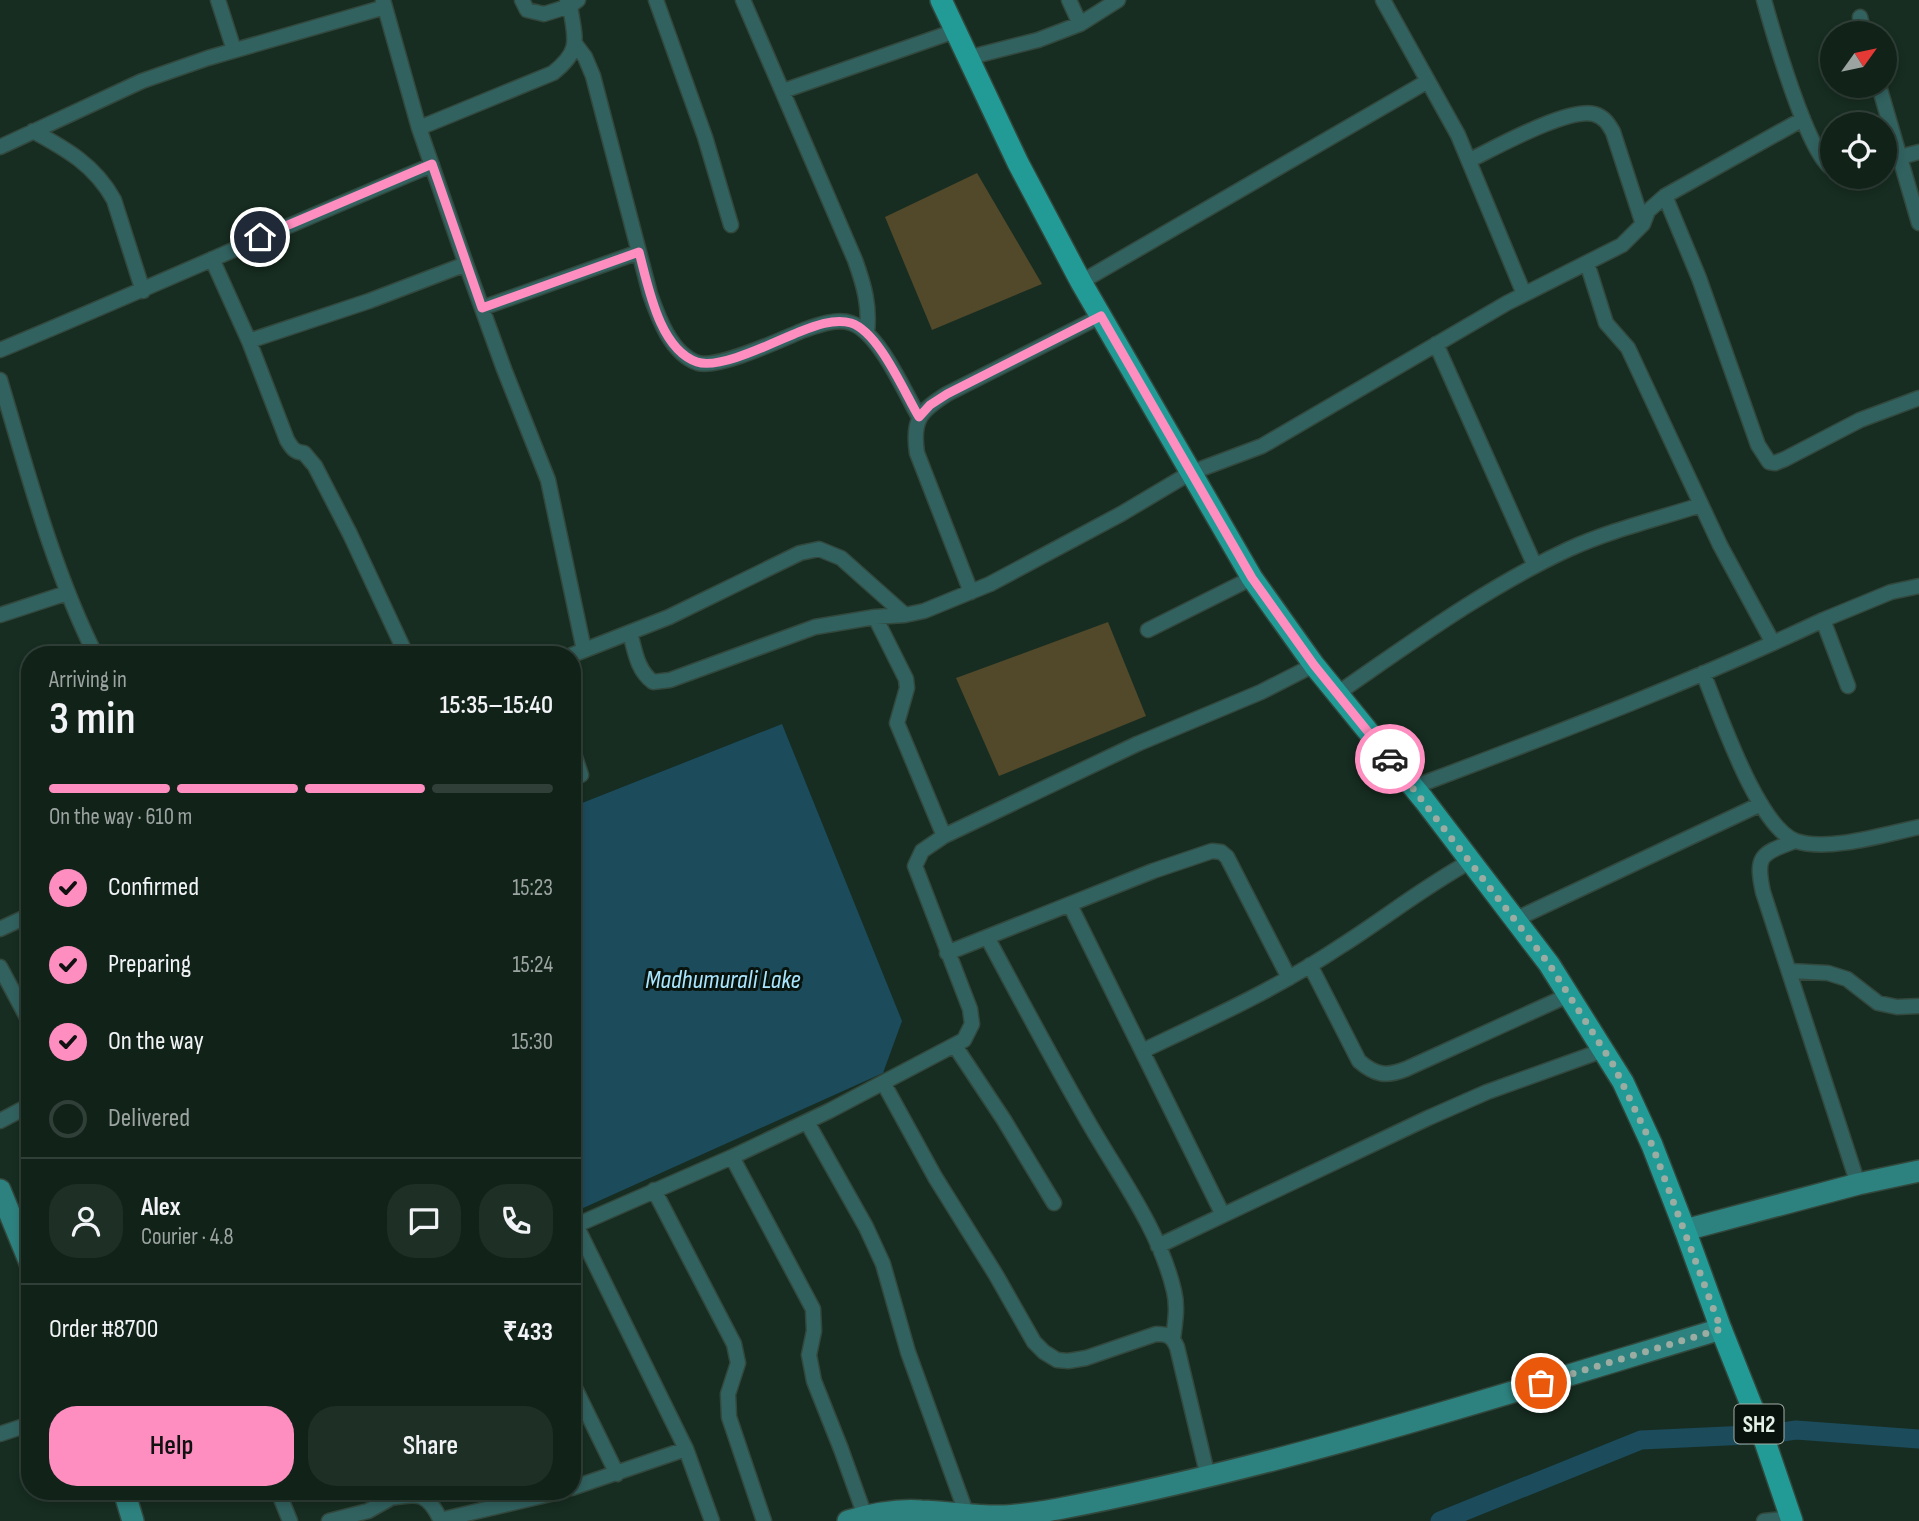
<!DOCTYPE html>
<meta charset="utf-8">
<style>
body{margin:0;font-family:"Sofia Sans Condensed",sans-serif;background:#1e2f26;color:#f1f3f6;height:100vh;display:flex;flex-direction:column;font-size:26px;white-space:nowrap}
*{box-sizing:border-box;margin:0}
p{font-size:23px;color:#9ca4a2}
.icon{flex:none;width:38px;height:38px;fill:none;stroke:currentColor;stroke-width:2;stroke-linecap:round;stroke-linejoin:round}
.map{position:relative;flex:1;overflow:hidden}
.side{position:absolute;left:21px;top:646px;width:560px;height:854px;display:flex;flex-direction:column;background:#112219;border-radius:28px;box-shadow:0 4px 10px #0003,0 0 0 2px #303f38}
.side>*{flex:none}
.needle{width:46px;rotate:57deg}
.controls{position:absolute;left:1820px;top:21px;display:grid;gap:14px}
.controls a{display:grid;place-items:center;width:77px;height:77px;border-radius:50%;background:#112219;box-shadow:0 4px 10px #0003,0 0 0 2px #303f38;font-size:35px}
.pin{position:absolute;display:grid;place-items:center;width:60px;height:60px;color:#fff;margin:-30px;border:4px solid #fff;border-radius:50%;box-shadow:0 2px 7px #0007}
.courier{position:absolute;display:grid;place-items:center;width:70px;height:70px;margin:-35px;border:5px solid #fd8ebf;border-radius:50%;background:#fff;color:#222;box-shadow:0 2px 9px #0007}
.summary em{font-style:normal;font-weight:600}
.summary div{display:flex;flex-direction:column-reverse}
.summary{display:flex;align-items:center;justify-content:space-between;height:119px;padding:0 28px}
h1{font-size:46px;font-weight:600;line-height:52px}
.bar{display:grid;grid-template-columns:repeat(4,1fr);gap:10px 7px;align-content:center;height:84px;padding:0 28px}
.bar i{height:9px;border-radius:5px;background:#303f38}
.bar .selected{background:#fd8ebf}
.bar p{grid-column:span 4}
.line{display:flex;align-items:center;gap:18px;padding:0 28px;border-top:2px solid #303f38}
.line div{flex:1}
.round{display:grid;place-items:center;flex:none;width:74px;height:74px;border-radius:28px;background:#1e2f26}
ol{padding:0 28px;list-style:none}
li{display:flex;align-items:center;gap:21px;height:77px}
li p{margin-inline-start:auto}
li .icon{padding:7px;border-radius:50%;background:#fd8ebf;color:#111;stroke-width:4}
li:last-child{color:#9ca4a2}
li i{width:38px;height:38px;border:4px solid #303f38;border-radius:50%}
.cta{display:flex;gap:14px;margin-top:auto;padding:14px 28px}
.cta a{flex:1;height:80px;border-radius:28px;background:#fd8ebf;color:#111;font-size:28px;font-weight:600;line-height:80px;text-align:center}
.cta a+a{background:#1e2f26;color:#f1f3f6}
.map>svg:first-child{display:block}
.green{fill:#52482a}
.water{fill:#1c4b5c}
.lines{fill:none;stroke-linecap:round;stroke-linejoin:round}
.canal{stroke:#1c4b5c;stroke-width:19}
.street-casing{stroke:#33483d;stroke-width:17}
.secondary-casing{stroke:#33483d;stroke-width:24}
.primary-casing{stroke:#33483d;stroke-width:24}
.street{stroke:#316260;stroke-width:14}
.secondary{stroke:#2d827f;stroke-width:21}
.primary{stroke:#229b97;stroke-width:21}
.done{stroke:#9baca2;stroke-width:7;stroke-dasharray:0 12.6}
.route{stroke:#fd8ebf;stroke-width:9}
.labels{text-anchor:middle;stroke-width:6;stroke-linejoin:round;paint-order:stroke}
.shield{fill:#09130d;stroke:#a1aea6;stroke-width:2}
.shield-label{font-size:23px;font-weight:bold;fill:#e2f0e7}
.water-label{font-size:26px;font-style:italic;fill:#a9e5fe;stroke:#09130d}
</style>
<div class="map">
<svg width="1919" height="1521" viewBox="0 0 1919 1521">
<rect width="100%" height="100%" fill="#172d21"/>
<!-- green -->
<path class="green" d="M977,173L1042,284L932,330L885,217Z
M1108,622L1146,716L999,776L956,678Z"/>
<!-- water -->
<path class="water" d="M782,724L902,1021L883,1073L572,1213V807Z"/>
<g class="lines">
<!-- canal -->
<path class="canal" d="M1776,1433L1796,1430L1919,1439
M1440,1521L1641,1440L1748,1435"/>
<!-- street casing -->
<g class="street-casing">
<path id="street" d="M218,0L234,50
M383,0L419,128L466,264L504,369L548,480L584,650
M522,0L527,10L544,14L570,6L567,0
M656,0L705,137L731,225
M743,0L855,260C864,285 870,306 867,332
M1069,0L1080,24
M1383,0L1458,135L1524,294
M1764,0C1772,29 1809,158 1832,168
M1860,17L1864,33
M576,45L585,57L593,76L650,294C658,317 671,354 698,363C719,369 782,339 804,330C818,325 837,318 851,323C879,332 905,393 919,417
M967,58L1038,40L1080,24L1118,0
M1879,86L1919,223
M783,91L955,31
M419,128L553,73C582,50 575,39 570,6L578,0
M33,131C66,149 95,165 114,200L143,291
M0,147L142,81L208,58L385,7
M1470,160C1495,148 1568,107 1594,114C1604,117 1608,123 1613,132L1643,224
M1885,161L1919,152
M1665,196L1699,278L1758,445L1769,462L1775,463L1785,459L1860,420L1919,398
M212,259L249,341L287,440C292,448 294,452 304,453L315,466L350,534L406,654
M1587,263L1606,323L1628,348L1720,545L1773,643
M1081,282L1428,81
M482,308L639,252
M249,341L369,301L466,264
M1436,344L1535,566
M0,350C145,290 287,225 432,165
M0,380C28,473 52,567 95,654
M971,592L917,453C912,420 920,411 947,394L1101,316
M0,615L67,593
M875,617L906,679L907,688L897,723L944,836
M1823,620L1891,592L1919,586
M1148,630L1252,578
M630,633C635,651 637,670 653,682L670,680L815,627L875,617L905,615
M572,655L669,617L800,553L819,549L841,558L905,615L924,611L990,584L1121,514L1190,473L1262,446L1507,303L1622,245L1643,224L1648,211L1665,196L1803,119
M1703,673C1719,711 1757,827 1796,841C1828,852 1886,834 1919,827
M1338,693C1412,642 1487,587 1569,549C1611,530 1657,519 1701,505
M572,748L581,775
M1414,787C1551,735 1690,683 1823,620L1848,686
M1795,841C1761,854 1755,855 1763,892L1858,1184
M1070,905L1223,1215
M1516,919L1761,804
M0,929L30,915
M987,937C1021,1000 1054,1063 1090,1125C1120,1177 1160,1231 1174,1291C1178,1307 1175,1323 1173,1339
M947,953L1153,871L1212,851L1221,852L1227,857L1289,978
M1310,965L1359,1061C1375,1075 1386,1077 1406,1069L1569,995
M0,967L30,1023
M1790,971L1828,973L1847,979L1878,1003L1897,1007L1919,1006
M955,1046L1004,1120L1054,1203
M1142,1051C1210,1019 1278,988 1341,946C1385,918 1425,886 1471,861
M884,1084L935,1177L996,1275L1034,1342L1044,1352L1057,1360L1068,1361L1086,1358L1156,1334C1168,1334 1172,1336 1177,1347L1208,1477
M0,1121L30,1105
M807,1122L866,1227L883,1264L908,1352L967,1515
M732,1157L813,1309L814,1331L809,1355L814,1381L841,1449L865,1516
M654,1190L734,1344L738,1363L728,1394L729,1417L764,1521
M576,1225L686,1449L712,1521
M572,1227L732,1157L829,1111L964,1040L972,1024L970,1009L915,866L922,851L944,836L1137,744L1261,692L1314,665
M1158,1246L1428,1118L1487,1092L1604,1050
M572,1382L617,1474
M0,1434L30,1424
M572,1488L686,1449
M278,1491L290,1521
M371,1491C399,1512 419,1472 441,1521
M440,1520L563,1491
M329,1521L368,1511L391,1498
M1764,1521L1791,1518"/>
</g>
<!-- secondary casing -->
<g class="secondary-casing">
<path id="secondary" d="M0,1190L30,1263
M1685,1230L1858,1184L1919,1171
M124,1491L133,1521
M848,1521C872,1514 896,1509 921,1511C949,1512 977,1517 1005,1516C1022,1515 1041,1512 1058,1509C1283,1466 1502,1395 1721,1329"/>
</g>
<!-- primary casing -->
<g class="primary-casing">
<path id="primary" d="M941,0L1018,163L1081,282L1252,578L1314,665L1424,800L1549,964L1623,1082L1652,1145L1685,1230L1721,1329L1760,1427L1792,1521"/>
</g>
<!-- street -->
<use href="#street" class="street"/>
<!-- secondary -->
<use href="#secondary" class="secondary"/>
<!-- primary -->
<use href="#primary" class="primary"/>
</g>
<g class="lines">
<!-- done -->
<path class="done" d="M1390,759L1549,964L1614,1066L1652,1145L1721,1329L1541,1383"/>
<!-- route -->
<path class="route" d="M260,237L432,164L482,308L639,252C648,285 659,349 697,362C720,370 776,341 799,332C814,326 834,318 851,323C879,332 904,392 919,417L930,405L947,394L1101,316L1252,578L1314,665L1390,759"/>
</g>
<g class="labels">
<!-- shield labels -->
<rect class="shield" x="1734.5" y="1404.5" width="49" height="39" rx="5"/>
<g class="shield-label">
<text x="1759" y="1432">SH2</text>
</g>
<!-- water labels -->
<g class="water-label">
<text x="723" y="988">Madhumurali Lake</text>
</g>
</g>
</svg>
<div class="controls">
<a><svg class="needle" viewBox="-14 -14 28 28"><path d="M0-13l5 13h-10z" fill="#e53935"/><path d="M0 13l5-13h-10z" fill="#9ca4a2"/></svg></a>
<a><svg class="icon" aria-label="locate" viewBox="0 0 24 24"><circle cx="12" cy="12" r="6"/><path d="M12 2v4M12 18v4M2 12h4M18 12h4"/></svg></a>
</div>
<div class="pin" style="left:1541px;top:1383px;background:#ea580c"><svg class="icon" aria-label="bag" viewBox="0 0 24 24"><path d="M5 8h14l-1 12H6zM9 8a3 3 0 0 1 6 0"/></svg></div>
<div class="pin" style="left:260px;top:237px;background:#1f2937"><svg class="icon" aria-label="home" viewBox="0 0 24 24"><path d="M3 11l9-7 9 7M6 9v11h12V9"/></svg></div>
<div class="courier" style="left:1390px;top:759px"><svg class="icon" aria-label="car" viewBox="0 0 24 24"><path d="M5 17H2v-5l4-1 3-4h7l3 4 3 1v5h-3M9 17h6M6 11h13"/><circle cx="7" cy="17" r="2"/><circle cx="17" cy="17" r="2"/></svg></div>
<section class="side">
<div class="summary"><div><h1>3 min</h1><p>Arriving in</p></div><em>15:35–15:40</em></div>
<div class="bar"><i class="selected"></i><i class="selected"></i><i class="selected"></i><i></i><p>On the way · 610 m</p></div>
<ol>
<li><svg class="icon" aria-label="check" viewBox="0 0 24 24"><path d="M5 12l5 5 9-10"/></svg>Confirmed<p>15:23</p></li>
<li><svg class="icon" aria-label="check" viewBox="0 0 24 24"><path d="M5 12l5 5 9-10"/></svg>Preparing<p>15:24</p></li>
<li><svg class="icon" aria-label="check" viewBox="0 0 24 24"><path d="M5 12l5 5 9-10"/></svg>On the way<p>15:30</p></li>
<li><i></i>Delivered</li>
</ol>
<div class="line" style="height:126px"><a class="round"><svg class="icon" aria-label="person" viewBox="0 0 24 24"><circle cx="12" cy="8" r="4"/><path d="M4 21q1-7 8-7t8 7"/></svg></a><div><b>Alex</b><p>Courier · 4.8</p></div><a class="round"><svg class="icon" aria-label="chat" viewBox="0 0 24 24"><path d="M4 5h16v11H9l-5 4z"/></svg></a><a class="round"><svg class="icon" aria-label="phone" viewBox="0 0 24 24"><path d="M5 4h4l2 5-3 2q2 4 5 5l2-3 5 2v4C11 20 4 13 5 4z"/></svg></a></div>
<div class="line" style="height:91px"><div>Order #8700</div><b>₹433</b></div>
<div class="cta"><a>Help</a><a>Share</a></div>
</section>
</div>
